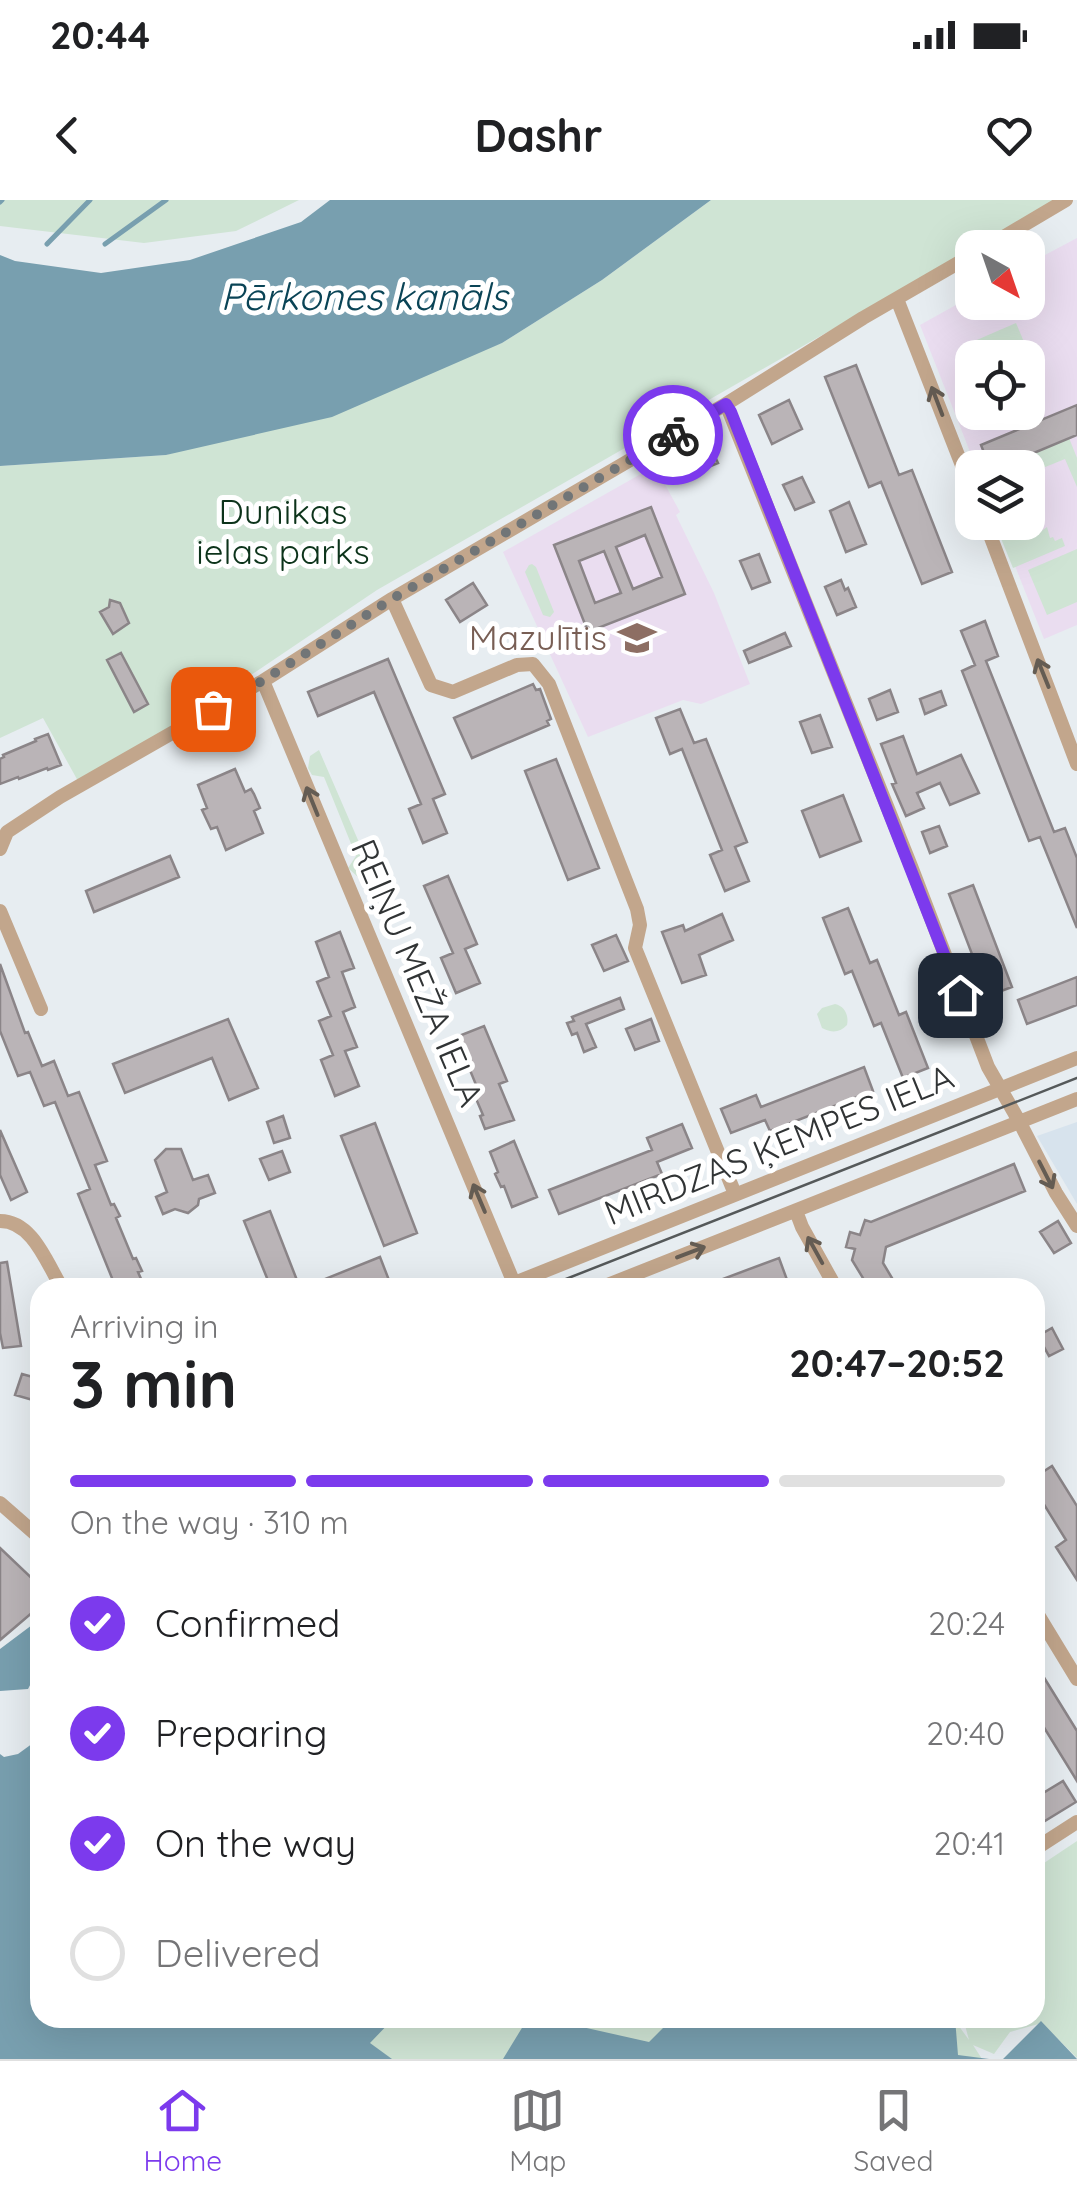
<!DOCTYPE html>
<meta charset="utf-8">
<style>
body{margin:0;font-family:Quicksand,sans-serif;background:#f2f2f2;color:#202124;height:100vh;display:flex;flex-direction:column;font-size:38px;white-space:nowrap}
*{box-sizing:border-box;margin:0}
p{font-size:32px;color:#757577}
.icon{flex:none;width:55px;height:55px;fill:none;stroke:currentColor;stroke-width:2;stroke-linecap:round;stroke-linejoin:round}
.map{position:relative;flex:1;overflow:hidden}
.sheet{position:absolute;left:30px;top:1078px;width:1015px;height:750px;display:flex;flex-direction:column;background:#fff;border-radius:30px;box-shadow:0 10px 40px #0002}
.sheet>*{flex:none}
.needle{width:65px;rotate:140deg}
.tools{position:absolute;left:955px;top:30px;display:grid;gap:20px}
.tools a{display:grid;place-items:center;width:90px;height:90px;border-radius:20px;background:#fff;box-shadow:0 10px 40px #0002;font-size:50px}
.pin{position:absolute;display:grid;place-items:center;width:85px;height:85px;color:#fff;margin:-42px;border-radius:20px;box-shadow:0 5px 15px #0006}
.courier{position:absolute;display:grid;place-items:center;width:100px;height:100px;margin:-50px;border:8px solid #7c3aed;border-radius:50%;background:#fff;color:#222;box-shadow:0 2px 12px #0007}
.overview em{font-style:normal;font-weight:800}
.overview div{display:flex;flex-direction:column-reverse}
.overview{display:flex;align-items:center;justify-content:space-between;height:170px;padding:0 40px}
h1{font-size:65px;font-weight:800;line-height:75px}
.bar{display:grid;grid-template-columns:repeat(4,1fr);gap:15px 10px;align-content:center;height:120px;padding:0 40px}
.bar i{height:12px;border-radius:8px;background:#e0e0e0}
.bar .active{background:#7c3aed}
.bar p{grid-column:span 4}
ol{padding:0 40px;list-style:none}
li{display:flex;align-items:center;gap:30px;height:110px}
li p{margin-inline-start:auto}
li .icon{padding:10px;border-radius:50%;background:#7c3aed;color:#fff;stroke-width:4}
li:last-child{color:#757577}
li i{width:55px;height:55px;border:5px solid #e0e0e0;border-radius:50%}
.status{display:flex;justify-content:space-between;align-items:center;height:70px;padding:0 50px;background:#fff;direction:ltr}
.status svg{height:28px;fill:currentColor}
header{display:flex;justify-content:space-between;align-items:center;height:130px;padding:0 40px;background:#fff;font-size:45px;font-weight:800}
.tabs{display:flex;justify-content:space-around;align-items:center;height:140px;border-top:2px solid #e0e0e0;background:#fff;font-size:28px;color:#757577}
.tabs a{display:grid;justify-items:center;gap:5px}
.tabs .active{color:#7c3aed}
.map>svg:first-child{display:block}
.built{fill:#d7e3ed}
.education{fill:#eaddf0;fill-rule:evenodd}
.green{fill:#cfe4d4}
.water{fill:#789faf}
.lines{fill:none;stroke-linecap:round;stroke-linejoin:round}
.stream{stroke:#789faf;stroke-width:5}
.building{fill:#bab4b7;stroke:#8b8588;stroke-width:2.5;fill-rule:evenodd}
.minor{stroke:#c2a68c;stroke-width:14}
.tram{stroke:#55595a;stroke-width:2.5}
.oneway{stroke:#645c53}
.done{stroke:#717577;stroke-width:10;stroke-dasharray:0 18}
.route{stroke:#7c3aed;stroke-width:12}
.labels{text-anchor:middle;stroke-width:10;stroke-linejoin:round;paint-order:stroke}
.park-label{font-size:35px;fill:#0c331a;stroke:#fff}
.education-label{font-size:35px;fill:#785e54;stroke:#fff;text-anchor:end}
.street-label{font-size:35px;fill:#313435;stroke:#fff}
.water-label{font-size:38px;font-style:italic;fill:#0a4456;stroke:#fff}
</style>
<div class="status"><b>20:44</b><svg viewBox="0 0 49 12"><path d="M0 12V9h3v3zM5 12V6h3v6zM10 12V3h3v9zM15 12V0h3v12zM26 1h20v11H26zM47 4h2v5h-2z"/></svg></div>
<header><svg class="icon" aria-label="back" viewBox="0 0 24 24"><path d="M15 5l-7 7 7 7"/></svg>Dashr<svg class="icon" aria-label="heart" viewBox="0 0 24 24"><path d="M12 20l-8-8c-3-5 5-10 8-4 3-6 11-1 8 4z"/></svg></header>
<div class="map">
<svg width="1077" height="1859" viewBox="0 0 1077 1859">
<rect width="100%" height="100%" fill="#e7edf1"/>
<!-- built -->
<path class="built" d="M1077,922V1004L1037,936Z"/>
<!-- education -->
<path class="education" d="M1077,38V425L1044,439L998,323L1028,322V268L976,267L920,125L972,96V102H1028V64ZM972,158H1028V212H972Z
M655,266L680,312L676,315L714,393L750,484L701,504L683,500L588,537L503,352Z"/>
<!-- green -->
<path class="green" d="M0,0H299L236,31L144,43L0,26Z
M711,0H1058L377,390L245,479L238,489L78,581L43,518L0,538V266L166,255L502,143L602,80Z
M1016,123L1027,149L1009,157H978L972,142Z
M1069,238L1077,258V287L1065,259L1028,274V268L1019,267L1017,260Z
M1031,325L1036,335L1047,327L1050,338L1053,337L1055,341L1062,338L1065,346L1013,368L1000,336L1019,328L1021,331Z
M1077,349V402L1047,415L1028,370Z
M532,364L536,367L554,412L550,417L543,415L525,372L529,365Z
M319,550L371,670L382,666L383,669L365,678H359L348,668L356,656L324,577L312,575L308,568L310,556Z
M835,804C845,806 849,816 847,825C839,833 832,833 822,828L817,814L822,808Z
M0,1609L40,1818H953L969,1840L963,1818H1035V1669L1077,1641V1858L1042,1823L1010,1832L994,1854L973,1845L982,1859H0Z"/>
<!-- water -->
<path class="water" d="M330,0H711L602,80L502,143L332,217L166,255L0,266V55L15,61L101,73L190,60L301,22Z
M40,1419V1466L28,1489L0,1491V1449Z
M40,1538V1818H394L370,1843L392,1859H0V1554L4,1557L18,1554Z
M528,1818H542L649,1842L673,1818H955L958,1855L989,1859H503Z
M1041,1821L1077,1859H1003Z"/>
<g class="lines">
<!-- stream -->
<path class="stream" d="M0,2L2,0
M47,44L90,0
M105,44L166,0"/>
</g>
<!-- building -->
<path class="building" d="M856,165L899,275L912,270L952,372L922,384L881,282L869,287L825,177Z
M789,200L802,229L772,244L759,215Z
M1077,205V235L1017,260L1020,268H990L981,245Z
M709,244L718,263L701,270L693,252Z
M802,277L814,302L795,310L783,285Z
M849,302L866,344L846,352L830,311Z
M651,307L685,394L588,432L554,345ZM645,335L662,377L633,389L616,347ZM604,351L621,393L595,403L579,361Z
M759,354L770,382L752,389L740,361Z
M841,380L845,390L848,388L856,407L837,415L825,387Z
M473,383L487,405L460,422L446,400Z
M110,400L120,403L129,423L113,434L100,412L109,407Z
M985,421L998,456L986,461L1054,632L1065,628L1077,658V728L1040,637L1029,641L962,471L975,465L961,431Z
M785,433L791,446L749,463L744,451Z
M121,453L148,504L134,512L107,460Z
M388,459L445,594L433,599L447,633L423,643L409,609L421,604L374,492L318,516L308,492Z
M533,484L536,490L540,489L551,519L547,521L549,525L472,558L454,518Z
M890,490L898,512L877,520L869,499Z
M941,491L946,505L925,514L920,499Z
M680,509L694,543L706,539L747,642L735,647L749,681L725,691L710,655L722,650L682,549L670,554L656,518Z
M820,515L832,547L812,553L800,522Z
M48,534L61,565L48,570L47,568L19,579L18,577L0,584V559L4,557L3,555L36,541L35,539Z
M903,536L917,574L961,555L979,593L950,605L940,583L917,593L924,608L906,616L892,584L896,583L881,544Z
M556,559L599,668L568,680L525,571Z
M235,569L245,592L251,589L254,594L260,608L254,611L263,633L226,650L217,627L211,629L202,610L207,608L198,585Z
M843,595L861,641L820,657L802,611Z
M939,626L947,646L930,653L922,632Z
M170,656L179,677L94,712L86,691Z
M448,676L477,744L465,749L480,783L456,793L441,758L453,753L424,686Z
M973,685L1012,787L988,796L949,694Z
M848,708L870,763L877,760L899,815L906,812L928,868L903,878L881,823L874,826L852,771L845,774L823,718Z
M722,714L733,740L699,755L706,775L682,783L662,732L683,725L685,731Z
M340,732L354,768L342,772L355,807L343,812L357,847L345,851L359,886L335,896L321,860L333,855L319,821L331,816L317,782L329,777L316,742Z
M616,735L628,761L604,771L592,745Z
M0,764L25,833L28,832L42,866L54,861L68,896L79,892L107,961L95,965L111,1005L114,1004L120,1016L116,1018L133,1059L136,1058L142,1071L138,1072L145,1088H116L78,994L90,989L55,902L44,906L30,872L18,876L0,831Z
M1077,777V805L1027,824L1018,800Z
M620,798L624,809L586,824L596,847L584,852L577,833L572,835L567,823L574,821L572,817Z
M228,819L258,888L229,900L212,858L125,893L113,864Z
M651,819L659,841L635,850L626,829Z
M484,826L507,881L499,884L514,920L485,929L480,916L483,915L474,894L479,892L465,858L468,857L459,836Z
M864,867L873,891L770,931L765,920L731,933L721,909L756,895L761,907Z
M283,916L290,938L274,943L267,922Z
M375,923L417,1033L384,1046L341,936Z
M682,924L692,948L657,962L662,974L559,1014L549,990L652,950L647,938Z
M0,930L27,992L11,1000L0,975Z
M514,941L537,997L512,1007L504,986L501,987L495,974L498,972L490,952Z
M166,949H181L193,980L208,975L215,993L199,999L198,1005L188,1013L175,1009L163,1014L156,997L167,992L155,960Z
M282,951L290,972L269,980L260,959Z
M1014,964L1025,991L886,1047L883,1063L898,1088H869L852,1060L855,1049L846,1047L850,1032L860,1035L865,1020L871,1022Z
M270,1011L300,1088H271L244,1021Z
M1058,1021L1071,1043L1054,1053L1040,1032Z
M380,1057L392,1088H305V1087Z
M779,1058L790,1088H704V1086Z
M7,1062L21,1146L3,1148L0,1133V1063Z
M1052,1128L1063,1149L1049,1156L1038,1136Z
M22,1174L40,1179V1202L15,1195Z
M1052,1266L1077,1306V1380L1056,1347L1066,1340L1035,1290V1277Z
M0,1348L40,1386V1406L0,1440Z
M1035,1463L1077,1531V1581L1035,1513Z
M1063,1581L1076,1602L1035,1627V1598Z"/>
<g class="lines">
<!-- minor -->
<path class="minor" d="M985,48L1066,0
M897,99L972,291
M726,204L911,666L988,867L1019,921L1056,993L1077,1026
M985,322L1077,564
M392,399L431,485L453,492L517,465L533,464L549,484L637,709L640,725L635,748L735,994
M263,481L516,1088
M0,649L7,632L60,597L263,481L392,399L726,204L863,118L972,55
M0,711L41,809
M796,1011L802,1027L836,1088
M0,1021C33,1021 47,1064 62,1088
M502,1088L1077,858
M600,1088L1077,899
M0,1303L40,1338
M1035,1410L1077,1479
M1035,1649L1077,1622"/>
<!-- tram -->
<path class="tram" d="M543,1088L1077,878"/>
</g>
<!-- one-way arrows -->
<defs><path id="oneway-shaft" d="M-6 0H5M1.5-3L5.5 0L1.5 3" fill="none" stroke-width="1.6" stroke-linecap="round" stroke-linejoin="round" transform="scale(2.5)"/></defs>
<g class="oneway">
<use href="#oneway-shaft" transform="translate(937 201) rotate(-111)"/>
<use href="#oneway-shaft" transform="translate(1043 473) rotate(-112)"/>
<use href="#oneway-shaft" transform="translate(312 601) rotate(-112)"/>
<use href="#oneway-shaft" transform="translate(1046 975) rotate(63)"/>
<use href="#oneway-shaft" transform="translate(479 998) rotate(-113)"/>
<use href="#oneway-shaft" transform="translate(815 1050) rotate(-119)"/>
<use href="#oneway-shaft" transform="translate(691 1052) rotate(-21)"/>
</g>
<g class="lines">
<!-- done -->
<path class="done" d="M213,509L262,481L392,399L673,235"/>
<!-- route -->
<path class="route" d="M673,235L726,204L731,212L960,795"/>
</g>
<!-- icons -->
<defs>
<g id="school-bare" transform="scale(3)"><path d="M0-5L7-2L0 1L-7-2ZM-4 1L0 2.5L4 1V4Q0 6-4 4Z" fill="#8d6e63" stroke="#fff" stroke-width="2.5" paint-order="stroke"/></g>
</defs>
<g fill-rule="evenodd">
<use href="#school-bare" x="637" y="438"/>
</g>
<g class="labels">
<!-- park labels -->
<g class="park-label">
<text x="283" y="324">Dunikas<tspan x="283" dy="40">ielas parks</tspan></text>
</g>
<!-- education labels -->
<g class="education-label">
<text x="607" y="450">Mazulītis</text>
</g>
<!-- street labels -->
<g class="street-label">
<text transform="translate(417 773) rotate(67)" y="12">REIŅU MEŽA IELA</text>
<text transform="translate(779 945) rotate(-22)" y="12">MIRDZAS ĶEMPES IELA</text>
</g>
<!-- water labels -->
<g class="water-label">
<text x="364" y="110">Pērkones kanāls</text>
</g>
</g>
</svg>
<div class="tools">
<a><svg class="needle" viewBox="-14 -14 28 28"><path d="M0-13l5 13h-10z" fill="#e53935"/><path d="M0 13l5-13h-10z" fill="#757577"/></svg></a>
<a><svg class="icon" aria-label="locate" viewBox="0 0 24 24"><circle cx="12" cy="12" r="6"/><path d="M12 2v4M12 18v4M2 12h4M18 12h4"/></svg></a>
<a><svg class="icon" aria-label="layers" viewBox="0 0 24 24"><path d="M12 4l9 5-9 5-9-5zM3 14l9 5 9-5"/></svg></a>
</div>
<div class="pin" style="left:213px;top:509px;background:#ea580c"><svg class="icon" aria-label="bag" viewBox="0 0 24 24"><path d="M5 8h14l-1 12H6zM9 8a3 3 0 0 1 6 0"/></svg></div>
<div class="pin" style="left:960px;top:795px;background:#1f2937"><svg class="icon" aria-label="home" viewBox="0 0 24 24"><path d="M3 11l9-7 9 7M6 9v11h12V9"/></svg></div>
<div class="courier" style="left:673px;top:235px"><svg class="icon" aria-label="bike" viewBox="0 0 24 24"><circle cx="6" cy="16" r="4"/><circle cx="18" cy="16" r="4"/><path d="M6 16l4-8h5l3 8M10 8l3 8H6M13 5h3"/></svg></div>
<section class="sheet">
<div class="overview"><div><h1>3 min</h1><p>Arriving in</p></div><em>20:47–20:52</em></div>
<div class="bar"><i class="active"></i><i class="active"></i><i class="active"></i><i></i><p>On the way · 310 m</p></div>
<ol>
<li><svg class="icon" aria-label="check" viewBox="0 0 24 24"><path d="M5 12l5 5 9-10"/></svg>Confirmed<p>20:24</p></li>
<li><svg class="icon" aria-label="check" viewBox="0 0 24 24"><path d="M5 12l5 5 9-10"/></svg>Preparing<p>20:40</p></li>
<li><svg class="icon" aria-label="check" viewBox="0 0 24 24"><path d="M5 12l5 5 9-10"/></svg>On the way<p>20:41</p></li>
<li><i></i>Delivered</li>
</ol>
</section>
</div>
<nav class="tabs">
<a class="active"><svg class="icon" aria-label="home" viewBox="0 0 24 24"><path d="M3 11l9-7 9 7M6 9v11h12V9"/></svg>Home</a>
<a><svg class="icon" aria-label="map" viewBox="0 0 24 24"><path d="M3 6l6-2 6 2 6-2v14l-6 2-6-2-6 2zM9 4v14M15 6v14"/></svg>Map</a>
<a><svg class="icon" aria-label="saved" viewBox="0 0 24 24"><path d="M7 4h10v16l-5-4-5 4z"/></svg>Saved</a>
</nav>
